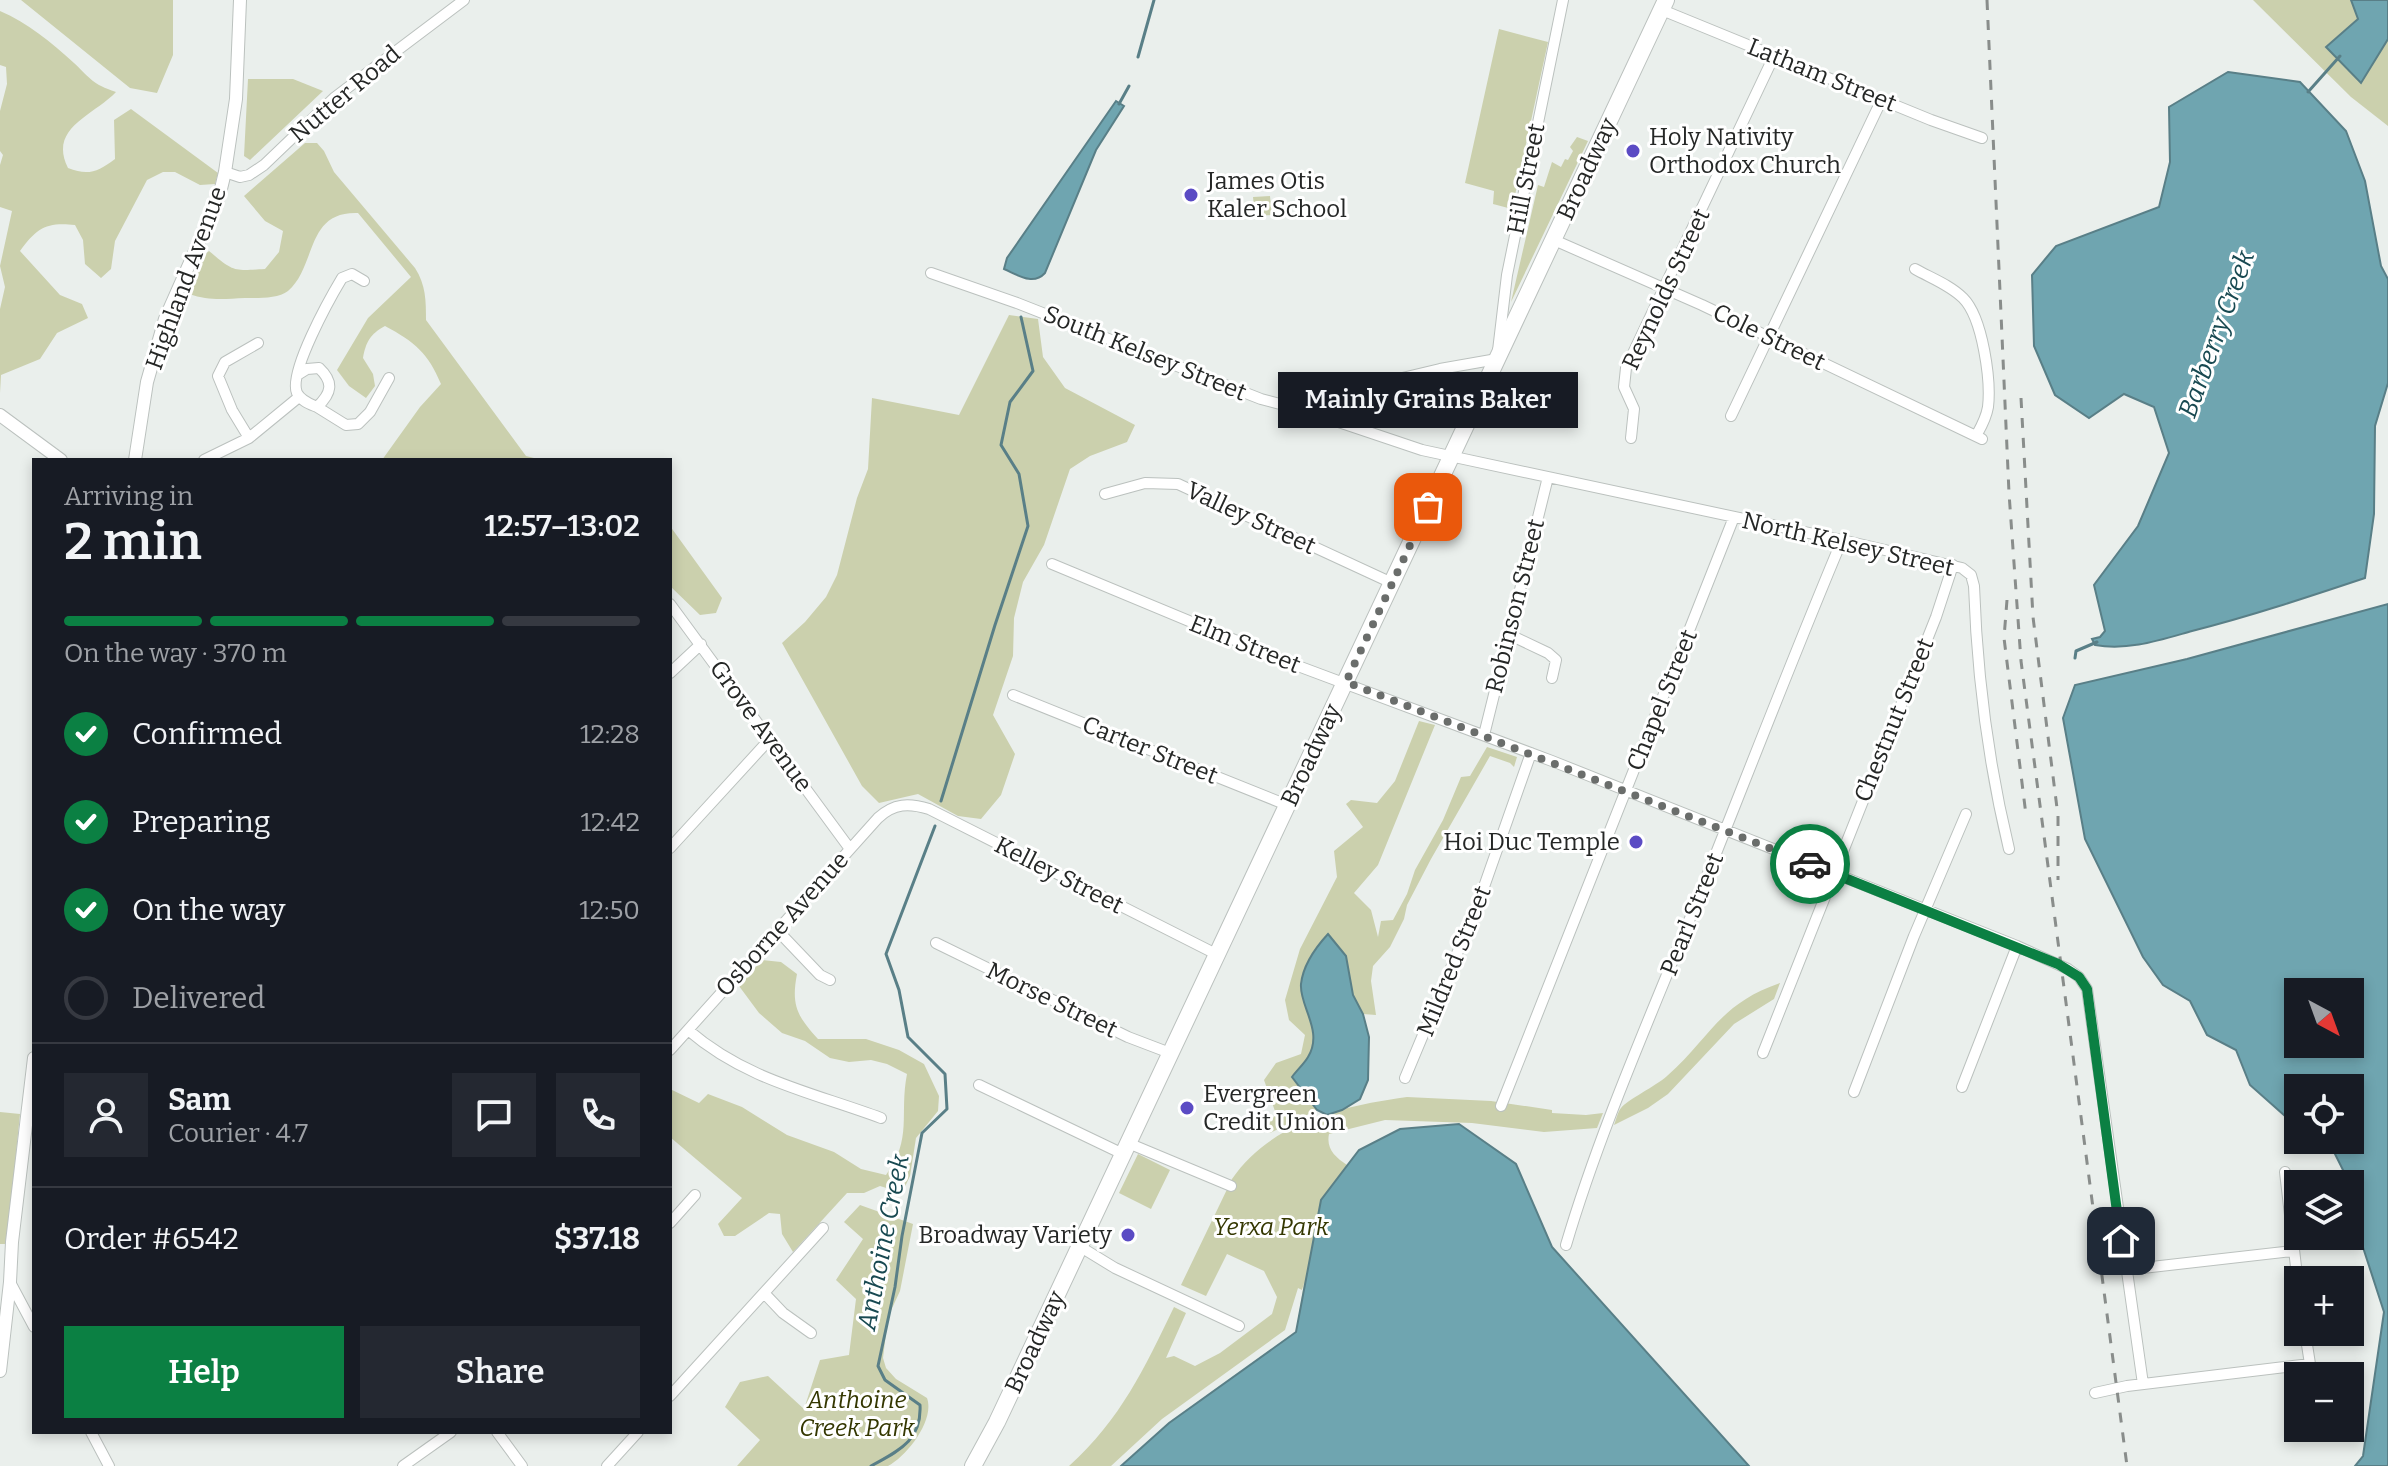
<!DOCTYPE html>
<meta charset="utf-8">
<style>
body{margin:0;font-family:Bitter,serif;background:#242831;color:#f1f3f6;height:100vh;display:flex;flex-direction:column;font-size:30px;white-space:nowrap}
*{box-sizing:border-box;margin:0}
p{font-size:26px;color:#9ea1a6}
.icon{flex:none;width:44px;height:44px;fill:none;stroke:currentColor;stroke-width:2;stroke-linecap:round;stroke-linejoin:round}
.map{position:relative;flex:1;overflow:hidden}
.details{position:absolute;left:32px;top:458px;width:640px;height:976px;display:flex;flex-direction:column;background:#171b24;border-radius:0px;box-shadow:0 4px 12px #0003}
.details>*{flex:none}
.needle{width:52px;rotate:139deg}
.fabs{position:absolute;left:2284px;top:978px;display:grid;gap:16px}
.fabs a{display:grid;place-items:center;width:80px;height:80px;border-radius:0px;background:#171b24;box-shadow:0 4px 12px #0003;font-size:40px}
.pin{position:absolute;display:grid;place-items:center;width:68px;height:68px;color:#fff;margin:-34px;border-radius:16px;box-shadow:0 4px 12px #0006}
.courier{position:absolute;display:grid;place-items:center;width:80px;height:80px;margin:-40px;border:6px solid #0b8043;border-radius:50%;background:#fff;color:#222;box-shadow:0 2px 10px #0007}
.bubble{position:absolute;height:56px;border-radius:0px;background:#171b24;box-shadow:0 4px 12px #0003;font-size:26px;font-weight:600;line-height:56px;text-align:center}
.headline em{font-style:normal;font-weight:600}
.headline div{display:flex;flex-direction:column-reverse}
.headline{display:flex;align-items:center;justify-content:space-between;height:136px;padding:0 32px}
h1{font-size:52px;font-weight:600;line-height:60px}
.bar{display:grid;grid-template-columns:repeat(4,1fr);gap:12px 8px;align-content:center;height:96px;padding:0 32px}
.bar i{height:10px;border-radius:6px;background:#363941}
.bar .on{background:#0b8043}
.bar p{grid-column:span 4}
.line{display:flex;align-items:center;gap:20px;padding:0 32px;border-top:2px solid #363941}
.line div{flex:1}
.round{display:grid;place-items:center;flex:none;width:84px;height:84px;border-radius:0px;background:#242831}
ol{padding:0 32px;list-style:none}
li{display:flex;align-items:center;gap:24px;height:88px}
li p{margin-inline-start:auto}
li .icon{padding:8px;border-radius:50%;background:#0b8043;color:#fff;stroke-width:4}
li:last-child{color:#9ea1a6}
li i{width:44px;height:44px;border:4px solid #363941;border-radius:50%}
.button{display:flex;gap:16px;margin-top:auto;padding:16px 32px}
.button a{flex:1;height:92px;border-radius:0px;background:#0b8043;color:#fff;font-size:32px;font-weight:600;line-height:92px;text-align:center}
.button a+a{background:#242831;color:#f1f3f6}
.map>svg:first-child{display:block}
.green{fill:#cbd0ad}
.water{fill:#6fa5b0;stroke:#597f87;stroke-width:2;fill-rule:evenodd}
.lines{fill:none;stroke-linecap:round;stroke-linejoin:round}
.stream{stroke:#597f87;stroke-width:3}
.minor-casing{stroke:#bbc1be;stroke-width:12}
.tertiary-casing{stroke:#bbc1be;stroke-width:14}
.primary-casing{stroke:#bbc1be;stroke-width:18}
.minor{stroke:#fff;stroke-width:10}
.tertiary{stroke:#fff;stroke-width:12}
.primary{stroke:#fff;stroke-width:16}
.rail{stroke:#898d8b;stroke-width:3;stroke-dasharray:10 10;stroke-linecap:butt}
.done{stroke:#6a6d6b;stroke-width:8;stroke-dasharray:0 14.4}
.route{stroke:#0b8043;stroke-width:10}
.poi-dot{fill:#5b4bc4;stroke:#fff;stroke-width:3}
.labels{text-anchor:middle;stroke-width:6;stroke-linejoin:round;paint-order:stroke}
.street-label{font-size:24px;fill:#252726;stroke:#fff}
.poi-label{font-size:24px;fill:#252726;stroke:#fff;text-anchor:start}
.park-label{font-size:24px;font-style:italic;fill:#343701;stroke:#fff}
.water-label{font-size:26px;font-style:italic;fill:#184951;stroke:#fff}
</style>
<div class="map">
<svg width="2388" height="1466" viewBox="0 0 2388 1466">
<rect width="100%" height="100%" fill="#eaefec"/>
<!-- green -->
<path class="green" d="M21,0H173V55L157,93L130,88Z
M2253,0H2351L2358,19L2361,83L2388,39V126L2351,97Z
M0,11C28,23 51,42 74,63C91,79 92,84 116,92C93,116 48,128 68,168C88,176 98,172 115,159L114,120L131,109L218,173L215,184L200,185L175,172H163L147,180L115,241L111,269L101,278L85,264L83,240L75,225C46,222 37,228 20,251L60,295L82,304L88,318L57,333L40,359L1,375L0,393V309L5,287L0,266L12,211L0,207V165L3,155L0,151V111L7,84L6,67L0,65Z
M1499,29L1548,42L1512,209L1493,204L1494,191L1465,183Z
M248,79H293L323,91L250,160L244,156Z
M1577,137L1588,141L1511,302L1538,185L1544,187L1552,162L1561,167L1565,159L1568,160L1573,151L1570,147Z
M305,143H317L324,151L334,172L415,268C426,285 426,301 426,320L526,456L542,460H382L420,407L441,384C428,353 415,342 385,326C370,334 366,342 363,358L373,374L375,386L366,398L349,386L337,370L368,318L411,277L358,213C305,211 317,266 288,291C278,299 257,298 245,298C224,299 209,301 189,294L199,259L209,251C234,272 233,271 265,269L279,252L283,231L265,221L244,196Z
M1270,196L1272,215L1255,216L1253,197Z
M1009,315L1038,319L1043,357L1065,388L1135,425L1127,442L1090,456L1070,469L1044,545L1023,582L1014,618L1013,656L993,715L1015,754L1001,795L981,819L958,816L918,794L879,803L862,786L782,643L805,622L826,597L837,575L857,498L868,469L872,398L959,415Z
M670,526L722,598L716,613L700,615L670,586Z
M1419,721L1435,725L1378,865L1354,893L1371,910L1378,937L1381,921L1393,920L1407,894L1415,870L1443,820L1461,777L1470,776L1487,747L1517,757L1514,767L1510,763L1490,756L1431,859L1407,905L1404,919L1390,947L1373,966L1371,981L1376,1015L1363,1014L1353,995L1346,956L1328,935L1301,985C1307,1007 1321,1034 1309,1056C1306,1063 1298,1070 1292,1077L1317,1110L1270,1133L1263,1131L1276,1114L1264,1080L1276,1063L1301,1054L1305,1035L1289,1020L1285,1000L1300,949L1337,877L1334,851L1363,827L1346,804L1351,800L1377,803L1395,781Z
M762,960L781,962L797,974C791,1005 797,1016 818,1039H866L899,1050L924,1064L939,1096L938,1111L916,1138L910,1176L902,1193L880,1186L864,1193H847L793,1252L782,1234L780,1214L769,1213L735,1236H724L718,1224L742,1198L670,1137V1089L699,1103L708,1094L742,1107L787,1135L834,1152L861,1169L886,1175C913,1138 899,1115 907,1074L887,1064L871,1060L849,1062L830,1058L805,1041L782,1033L759,1013L739,986Z
M1780,983L1774,999L1734,1024L1668,1094L1648,1108L1614,1125C1616,1120 1618,1111 1621,1108C1627,1100 1656,1086 1667,1076C1711,1037 1719,1004 1780,983Z
M1407,1097L1491,1101L1552,1110V1113L1586,1115L1603,1113L1597,1128L1544,1132L1472,1123L1385,1120L1329,1134C1326,1149 1335,1157 1347,1165L1359,1150L1400,1129L1459,1124L1516,1164L1552,1247L1749,1466H1121L1169,1423L1296,1332L1304,1283L1302,1290L1298,1288L1285,1330L1162,1419L1111,1466H1069C1121,1419 1144,1369 1174,1307L1186,1313L1166,1358L1174,1356L1195,1366L1220,1353L1272,1314L1277,1297L1264,1271L1227,1254L1206,1296L1181,1285L1232,1179C1271,1122 1342,1106 1407,1097Z
M0,1112L20,1114L7,1244H0Z
M1138,1154L1170,1170L1151,1209L1119,1193Z
M860,1205L913,1224L900,1291L888,1317L883,1358L886,1368L896,1379L927,1398C935,1420 907,1456 888,1466H737L760,1440L725,1407L740,1382L768,1376L804,1409L820,1360L849,1355L856,1299L836,1280L863,1239L844,1222Z"/>
<!-- water -->
<path class="water" d="M2351,0H2388V39L2361,83L2326,47L2358,19Z
M2228,72L2300,82L2346,131L2365,181L2381,266L2388,279V383L2375,426L2374,514L2365,578C2308,597 2251,616 2192,631C2160,640 2128,651 2095,645L2092,639L2100,637L2105,631L2094,585L2138,526L2169,453L2154,407L2124,394L2089,418L2055,395L2034,346L2032,275L2056,246L2159,207L2170,162L2169,107Z
M1116,101L1124,106L1096,150L1045,273C1033,286 1018,275 1004,269L1007,258Z
M2388,604V1466H2355L2363,1456L2384,1312L2359,1235L2355,1194L2328,1140H2350V1088H2298V1125L2294,1124L2250,1085L2236,1050L2207,1035L2190,1001L2163,985L2143,957L2085,839L2063,718L2075,685L2187,659ZM2350,992V1044H2298V992Z
M1328,934L1346,956L1353,995L1363,1014L1369,1037L1368,1080L1360,1099L1342,1110L1327,1115L1317,1110L1292,1077C1297,1070 1304,1064 1308,1057C1324,1031 1299,1006 1301,984C1303,966 1316,947 1328,934Z
M1459,1124L1516,1164L1552,1247L1749,1466H1121L1169,1423L1296,1332L1321,1200L1359,1150L1400,1129Z"/>
<g class="lines">
<!-- stream -->
<path class="stream" d="M1138,57L1154,0
M2308,92L2340,56
M1119,104L1129,86
M2075,658L2076,651L2097,642
M941,801L995,625L1028,526L1019,474L1001,445L1010,402L1033,371L1021,317
M871,1466C898,1451 922,1441 920,1405L885,1380L878,1366L895,1287L902,1236L922,1133L947,1109L945,1074L908,1037L899,990L886,954L935,826"/>
<!-- minor casing -->
<g class="minor-casing">
<path id="minor" d="M1662,10L1931,120L1982,138
M225,172L240,177L249,175L264,165L334,98L464,0
M1554,240L1702,305L1982,439
M1915,269C1931,278 1950,285 1963,298C1983,318 1991,381 1988,407C1986,419 1981,427 1976,436
M931,273L1017,303L1261,399L1303,410L1422,450L1842,540L1962,568L1971,575L1974,586C1977,675 1988,762 2009,849
M299,374L307,369L319,368C334,382 332,393 317,407C310,404 301,401 297,393C288,373 330,298 342,278L352,274L364,281
M317,407L346,425L358,424L370,412L389,378
M1303,410L1335,394L1440,369L1497,359L1507,275L1563,0
M1731,416L1882,99
M249,438L232,410L218,376L225,362L258,343
M1631,438L1634,409L1624,387L1626,368L1774,56
M204,460L249,438L299,397
M1105,494L1145,483L1178,484L1392,583
M1052,564L1290,663L1552,761L2017,946L2068,969L2079,977L2087,989L2143,1384
M670,604L850,849
M1508,634L1548,653L1556,660L1552,678
M670,673L701,644
M1013,695L1287,805
M1484,735L1548,477
M670,848L769,740
M778,931L820,975L830,980
M936,943L1128,1037L1170,1053
M688,1030C746,1080 811,1092 881,1118
M670,1050L878,818C894,803 909,803 929,809L1216,954
M1763,1053L1936,617L1953,565
M1405,1078L1479,901L1531,753
M979,1085L1123,1154
M1962,1087L2017,946
M1854,1092L1914,936L1966,814
M1501,1106L1734,517
M1128,1143L1231,1186
M2285,1172L2298,1284
M670,1223L695,1195
M1566,1245C1600,1130 1650,1018 1695,906C1744,784 1791,661 1842,540
M1079,1246L1115,1268L1239,1326
M2125,1270L2293,1251
M10,1282L34,1327
M764,1293L783,1313L811,1333
M2095,1393L2127,1386L2310,1364L2305,1332
M670,1396L823,1228
M91,1432L109,1466
M497,1432L522,1466
M403,1466L451,1432
M607,1466L638,1432"/>
</g>
<!-- tertiary casing -->
<g class="tertiary-casing">
<path id="tertiary" d="M0,415L61,460
M135,460L147,382L165,319L219,197L225,172L236,99L240,0
M0,1371L10,1282L12,1242L34,1058"/>
</g>
<!-- primary casing -->
<g class="primary-casing">
<path id="primary" d="M973,1466L997,1422L1666,0"/>
</g>
<!-- minor -->
<use href="#minor" class="minor"/>
<!-- tertiary -->
<use href="#tertiary" class="tertiary"/>
<!-- primary -->
<use href="#primary" class="primary"/>
<!-- rail -->
<path class="rail" d="M1987,0L2009,493L2021,661L2127,1466
M2021,398L2033,617L2058,816V880
M2007,600L2004,638L2026,815"/>
</g>
<g class="lines">
<!-- done -->
<path class="done" d="M1428,507L1346,682L1810,864"/>
<!-- route -->
<path class="route" d="M1810,864L2058,964L2079,977L2087,989L2121,1241"/>
</g>
<!-- markers -->
<g class="poi-dot">
<circle cx="1633" cy="151" r="8"/>
<circle cx="1191" cy="195" r="8"/>
<circle cx="1636" cy="842" r="8"/>
<circle cx="1187" cy="1108" r="8"/>
<circle cx="1128" cy="1235" r="8"/>
</g>
<g class="labels">
<!-- street labels -->
<g class="street-label">
<text transform="translate(1822 75) rotate(22)" y="8">Latham Street</text>
<text transform="translate(345 94) rotate(-40)" y="8">Nutter Road</text>
<text transform="translate(1587 169) rotate(-65)" y="8">Broadway</text>
<text transform="translate(1526 179) rotate(-79)" y="8">Hill Street</text>
<text transform="translate(186 278) rotate(-70)" y="8">Highland Avenue</text>
<text transform="translate(1666 289) rotate(-65)" y="8">Reynolds Street</text>
<text transform="translate(1769 337) rotate(26)" y="8">Cole Street</text>
<text transform="translate(1145 353) rotate(22)" y="8">South Kelsey Street</text>
<text transform="translate(1251 518) rotate(25)" y="8">Valley Street</text>
<text transform="translate(1848 544) rotate(13)" y="8">North Kelsey Street</text>
<text transform="translate(1515 606) rotate(-76)" y="8">Robinson Street</text>
<text transform="translate(1245 644) rotate(22)" y="8">Elm Street</text>
<text transform="translate(1662 700) rotate(-68)" y="8">Chapel Street</text>
<text transform="translate(1894 720) rotate(-68)" y="8">Chestnut Street</text>
<text transform="translate(761 726) rotate(54)" y="8">Grove Avenue</text>
<text transform="translate(1150 750) rotate(22)" y="8">Carter Street</text>
<text transform="translate(1311 755) rotate(-65)" y="8">Broadway</text>
<text transform="translate(1059 875) rotate(27)" y="8">Kelley Street</text>
<text transform="translate(1692 914) rotate(-68)" y="8">Pearl Street</text>
<text transform="translate(782 924) rotate(-48)" y="8">Osborne Avenue</text>
<text transform="translate(1454 961) rotate(-68)" y="8">Mildred Street</text>
<text transform="translate(1052 1000) rotate(26)" y="8">Morse Street</text>
<text transform="translate(1035 1342) rotate(-65)" y="8">Broadway</text>
</g>
<!-- poi labels -->
<g class="poi-label">
<text x="1649" y="145">Holy Nativity<tspan x="1649" dy="28">Orthodox Church</tspan></text>
<text x="1207" y="189">James Otis<tspan x="1207" dy="28">Kaler School</tspan></text>
<text x="1620" y="850" text-anchor="end">Hoi Duc Temple</text>
<text x="1203" y="1102">Evergreen<tspan x="1203" dy="28">Credit Union</tspan></text>
<text x="1112" y="1243" text-anchor="end">Broadway Variety</text>
</g>
<!-- park labels -->
<g class="park-label">
<text x="1271" y="1235">Yerxa Park</text>
<text x="857" y="1408">Anthoine<tspan x="857" dy="28">Creek Park</tspan></text>
</g>
<!-- water labels -->
<g class="water-label">
<text transform="translate(2216 334) rotate(-70)" y="9">Barberry Creek</text>
<text transform="translate(883 1242) rotate(-79)" y="9">Anthoine Creek</text>
</g>
</g>
</svg>
<div class="fabs">
<a><svg class="needle" viewBox="-14 -14 28 28"><path d="M0-13l5 13h-10z" fill="#e53935"/><path d="M0 13l5-13h-10z" fill="#9ea1a6"/></svg></a>
<a><svg class="icon" aria-label="locate" viewBox="0 0 24 24"><circle cx="12" cy="12" r="6"/><path d="M12 2v4M12 18v4M2 12h4M18 12h4"/></svg></a>
<a><svg class="icon" aria-label="layers" viewBox="0 0 24 24"><path d="M12 4l9 5-9 5-9-5zM3 14l9 5 9-5"/></svg></a>
<a>+</a>
<a>−</a>
</div>
<div class="pin" style="left:1428px;top:507px;background:#ea580c"><svg class="icon" aria-label="bag" viewBox="0 0 24 24"><path d="M5 8h14l-1 12H6zM9 8a3 3 0 0 1 6 0"/></svg></div>
<div class="pin" style="left:2121px;top:1241px;background:#1f2937"><svg class="icon" aria-label="home" viewBox="0 0 24 24"><path d="M3 11l9-7 9 7M6 9v11h12V9"/></svg></div>
<div class="courier" style="left:1810px;top:864px"><svg class="icon" aria-label="car" viewBox="0 0 24 24"><path d="M5 17H2v-5l4-1 3-4h7l3 4 3 1v5h-3M9 17h6M6 11h13"/><circle cx="7" cy="17" r="2"/><circle cx="17" cy="17" r="2"/></svg></div>
<div class="bubble" style="left:1278px;top:372px;width:300px">Mainly Grains Baker</div>
<section class="details">
<div class="headline"><div><h1>2 min</h1><p>Arriving in</p></div><em>12:57–13:02</em></div>
<div class="bar"><i class="on"></i><i class="on"></i><i class="on"></i><i></i><p>On the way · 370 m</p></div>
<ol>
<li><svg class="icon" aria-label="check" viewBox="0 0 24 24"><path d="M5 12l5 5 9-10"/></svg>Confirmed<p>12:28</p></li>
<li><svg class="icon" aria-label="check" viewBox="0 0 24 24"><path d="M5 12l5 5 9-10"/></svg>Preparing<p>12:42</p></li>
<li><svg class="icon" aria-label="check" viewBox="0 0 24 24"><path d="M5 12l5 5 9-10"/></svg>On the way<p>12:50</p></li>
<li><i></i>Delivered</li>
</ol>
<div class="line" style="height:144px"><a class="round"><svg class="icon" aria-label="person" viewBox="0 0 24 24"><circle cx="12" cy="8" r="4"/><path d="M4 21q1-7 8-7t8 7"/></svg></a><div><b>Sam</b><p>Courier · 4.7</p></div><a class="round"><svg class="icon" aria-label="chat" viewBox="0 0 24 24"><path d="M4 5h16v11H9l-5 4z"/></svg></a><a class="round"><svg class="icon" aria-label="phone" viewBox="0 0 24 24"><path d="M5 4h4l2 5-3 2q2 4 5 5l2-3 5 2v4C11 20 4 13 5 4z"/></svg></a></div>
<div class="line" style="height:104px"><div>Order #6542</div><b>$37.18</b></div>
<div class="button"><a>Help</a><a>Share</a></div>
</section>
</div>
